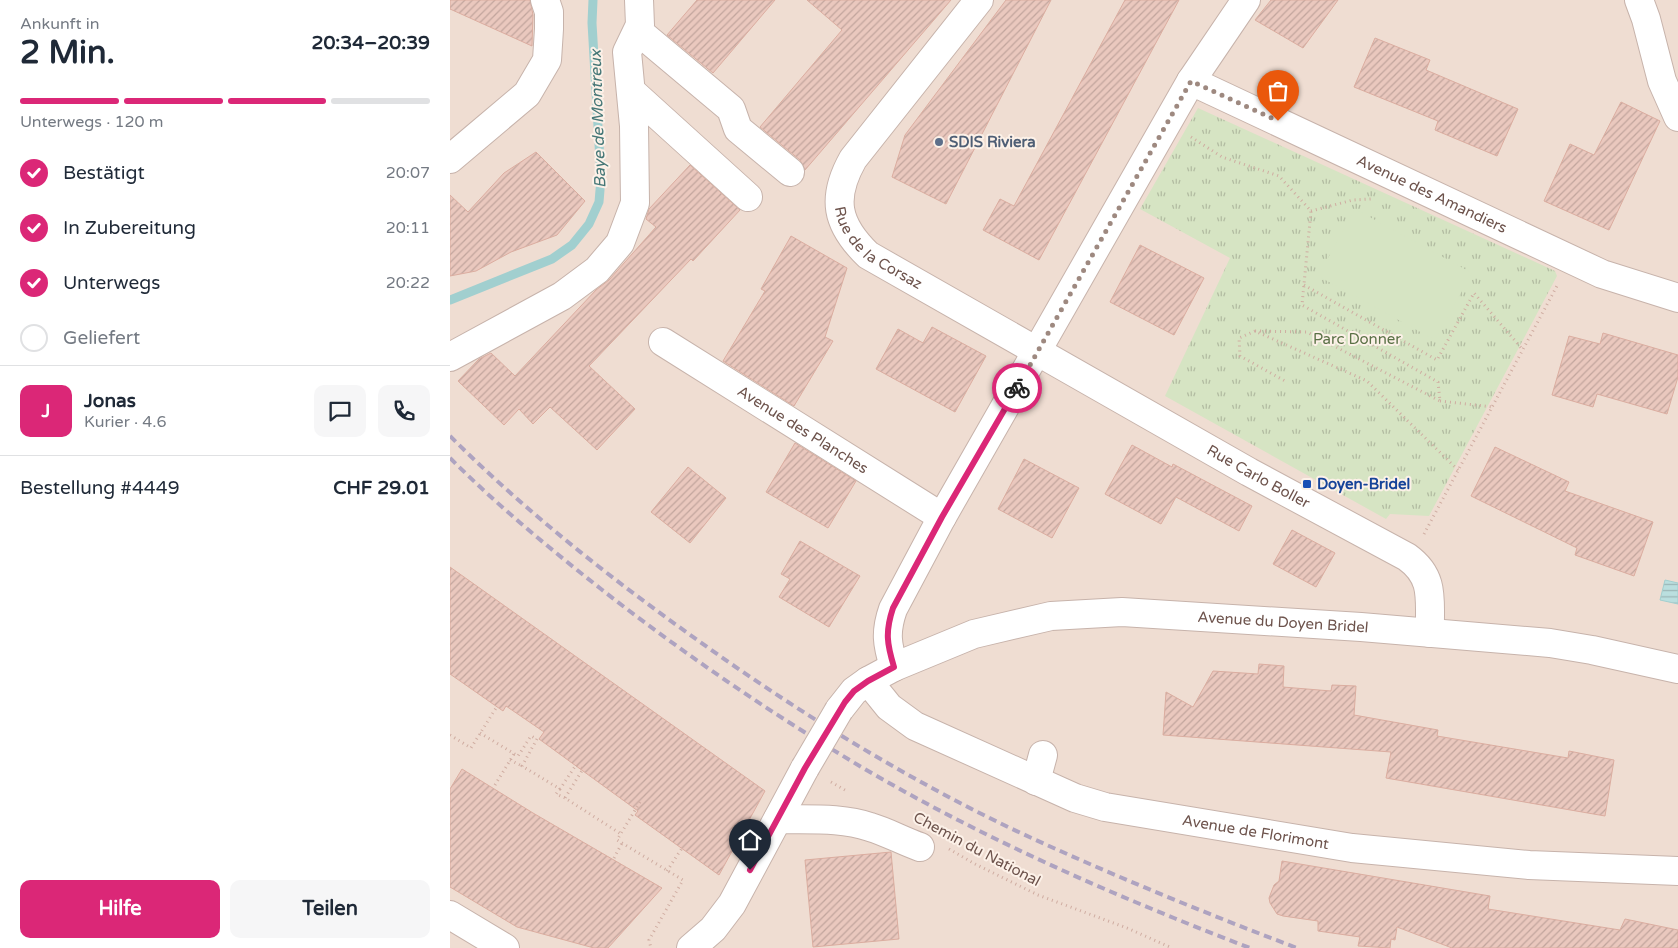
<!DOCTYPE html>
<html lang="de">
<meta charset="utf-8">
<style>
body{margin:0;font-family:"Varela Round",sans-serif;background:#f6f6f7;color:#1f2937;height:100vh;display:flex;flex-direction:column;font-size:19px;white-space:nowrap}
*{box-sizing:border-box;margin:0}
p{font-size:16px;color:#747a83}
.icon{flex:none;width:28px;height:28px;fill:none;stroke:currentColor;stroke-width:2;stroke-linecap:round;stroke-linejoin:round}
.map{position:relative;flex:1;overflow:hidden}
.panel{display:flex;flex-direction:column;background:#fff;width:450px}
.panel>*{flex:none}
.pin{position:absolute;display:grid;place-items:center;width:42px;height:42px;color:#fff;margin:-51px -21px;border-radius:50% 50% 50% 0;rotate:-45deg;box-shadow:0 0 5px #0007}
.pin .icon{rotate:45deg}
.courier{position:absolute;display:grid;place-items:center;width:50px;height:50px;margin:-25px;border:4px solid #db2777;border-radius:50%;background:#fff;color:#222;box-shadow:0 1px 6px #0007}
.headline em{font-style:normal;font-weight:700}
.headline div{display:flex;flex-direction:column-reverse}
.headline{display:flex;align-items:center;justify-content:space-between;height:85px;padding:0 20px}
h1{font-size:32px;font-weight:700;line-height:38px}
.bar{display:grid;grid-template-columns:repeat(4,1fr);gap:8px 5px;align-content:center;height:60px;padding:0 20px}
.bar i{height:6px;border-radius:4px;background:#e0e1e3}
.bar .on{background:#db2777}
.bar p{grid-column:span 4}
.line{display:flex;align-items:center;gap:12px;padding:0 20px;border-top:1px solid #e0e1e3}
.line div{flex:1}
.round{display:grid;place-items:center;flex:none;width:52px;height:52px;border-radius:10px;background:#f6f6f7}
ol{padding:0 20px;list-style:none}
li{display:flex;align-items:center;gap:15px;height:55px}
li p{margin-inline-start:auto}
li .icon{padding:5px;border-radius:50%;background:#db2777;color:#fff;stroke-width:4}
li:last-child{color:#747a83}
li i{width:28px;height:28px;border:2px solid #e0e1e3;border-radius:50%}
.cta{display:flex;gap:10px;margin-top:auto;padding:10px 20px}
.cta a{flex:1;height:58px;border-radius:10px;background:#db2777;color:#fff;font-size:20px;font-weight:700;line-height:58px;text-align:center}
.cta a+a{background:#f6f6f7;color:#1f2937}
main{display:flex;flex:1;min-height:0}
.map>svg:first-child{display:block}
.residential{fill:#efddd2}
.park{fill:url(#park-tufts)}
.pitch{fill:#d6e4c3}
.water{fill:url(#water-rules);stroke:#a1cfcf}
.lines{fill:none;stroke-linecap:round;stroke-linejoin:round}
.stream{stroke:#a1cfcf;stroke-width:9}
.building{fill:url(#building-hatch);stroke:#dbada0}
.minor-casing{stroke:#c7b3ab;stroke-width:30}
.path{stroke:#cfaca1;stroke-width:3;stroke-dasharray:1 4;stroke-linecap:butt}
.minor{stroke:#fff;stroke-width:28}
.rail{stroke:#aea3c0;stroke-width:4;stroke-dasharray:8 5;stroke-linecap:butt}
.minor-bridge-casing{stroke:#c7b3ab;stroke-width:30;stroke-linecap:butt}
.minor-bridge{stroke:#fff;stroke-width:28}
.done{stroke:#9e8980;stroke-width:5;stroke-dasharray:0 9}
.route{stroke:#db2777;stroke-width:6}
.service-dot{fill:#5c6f8a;stroke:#fcf1e8;stroke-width:2}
.transit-dot{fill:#1a4fb4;stroke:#fcf1e8;stroke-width:2}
.labels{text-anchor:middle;stroke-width:4;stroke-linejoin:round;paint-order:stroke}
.service-label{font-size:15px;font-weight:bold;fill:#4e5e75;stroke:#fcf1e8;text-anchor:start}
.street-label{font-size:15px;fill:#6d534c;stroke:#fcf1e8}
.park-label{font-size:15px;fill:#5a7146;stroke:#fcf1e8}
.transit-label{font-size:15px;font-weight:bold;fill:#164399;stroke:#fcf1e8;text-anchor:start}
.water-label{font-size:16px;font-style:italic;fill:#467777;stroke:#fcf1e8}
</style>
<main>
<section class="panel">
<div class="headline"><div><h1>2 Min.</h1><p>Ankunft in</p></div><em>20:34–20:39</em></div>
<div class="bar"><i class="on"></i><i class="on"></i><i class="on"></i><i></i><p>Unterwegs · 120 m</p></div>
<ol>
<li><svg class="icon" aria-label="check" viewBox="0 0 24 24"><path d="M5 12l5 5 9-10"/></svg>Bestätigt<p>20:07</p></li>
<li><svg class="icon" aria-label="check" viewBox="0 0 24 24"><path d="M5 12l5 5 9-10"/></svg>In Zubereitung<p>20:11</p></li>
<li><svg class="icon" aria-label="check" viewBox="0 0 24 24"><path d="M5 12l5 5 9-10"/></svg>Unterwegs<p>20:22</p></li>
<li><i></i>Geliefert</li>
</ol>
<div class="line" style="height:90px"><b class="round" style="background:#db2777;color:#fff">J</b><div><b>Jonas</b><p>Kurier · 4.6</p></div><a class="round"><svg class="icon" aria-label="chat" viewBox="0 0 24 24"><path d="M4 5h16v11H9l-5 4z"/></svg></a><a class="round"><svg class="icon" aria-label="phone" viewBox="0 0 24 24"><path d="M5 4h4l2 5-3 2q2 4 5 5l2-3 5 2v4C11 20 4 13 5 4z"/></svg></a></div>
<div class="line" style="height:65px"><div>Bestellung #4449</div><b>CHF 29.01</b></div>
<div class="cta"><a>Hilfe</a><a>Teilen</a></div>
</section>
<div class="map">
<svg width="1228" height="948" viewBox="0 0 1228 948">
<defs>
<pattern id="park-tufts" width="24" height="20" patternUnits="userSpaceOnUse" patternTransform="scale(1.25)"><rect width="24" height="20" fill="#d6e4c3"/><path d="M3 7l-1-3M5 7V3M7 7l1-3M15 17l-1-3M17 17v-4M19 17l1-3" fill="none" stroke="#b2bba1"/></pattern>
<pattern id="water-rules" width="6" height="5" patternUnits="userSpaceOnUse" patternTransform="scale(1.25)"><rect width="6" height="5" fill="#badfdf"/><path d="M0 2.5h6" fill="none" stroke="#9bb7b7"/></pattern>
<pattern id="building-hatch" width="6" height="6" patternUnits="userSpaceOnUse" patternTransform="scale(1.25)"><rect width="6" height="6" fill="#eac8be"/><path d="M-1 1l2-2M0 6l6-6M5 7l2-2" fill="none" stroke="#c2a59d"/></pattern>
</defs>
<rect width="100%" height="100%" fill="#f9ece2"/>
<!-- residential -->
<path class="residential" d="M0,0H1228V948H0Z"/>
<!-- park -->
<path class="park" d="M748,108L1105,271L1107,276L979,516L940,514L936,519L715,396L780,258L690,209Z"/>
<!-- pitch -->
<path class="pitch" d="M905,209L1022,273L985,340L868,276Z"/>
<!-- water -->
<path class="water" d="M1215,580L1228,583V604L1210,600Z"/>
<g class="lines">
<!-- stream -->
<path class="stream" d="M0,300L102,259L122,245L139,224L149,202L151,178L142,23L143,0"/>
</g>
<!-- building -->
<path class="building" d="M0,0H80L83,15L82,46L0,9Z
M247,0H325L263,73L217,35Z
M357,0H501L355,170L350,160L310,127L392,30Z
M556,0H601L496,204L442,177L455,135Z
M675,0H729L589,260L533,230L550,199L564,206Z
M821,0H888L853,48L805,20Z
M925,38L980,60L976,70L1068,109L1047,156L985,130L988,121L904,87Z
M1171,102L1210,121L1159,230L1094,201L1120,144L1144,155Z
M86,152L135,201L107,235L61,252L26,271L0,276V195L18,212L54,173Z
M240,165L290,210L243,261L241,259L139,366L185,409L147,450L100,407L83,424L69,409L54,425L8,381L29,359L41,353L65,376L146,290L159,280L206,227L196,219L199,209Z
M341,236L397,268L375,337L383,341L344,406L273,361L315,291L311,289Z
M690,245L754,278L724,335L660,302Z
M482,327L536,356L505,412L426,369L448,329L473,343Z
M1153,333L1228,355V377L1217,414L1147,394L1143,407L1102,395L1119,336L1150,344Z
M345,443L406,481L378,528L316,492Z
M682,445L722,467L723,464L802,506L789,531L726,497L711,524L655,494Z
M1045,447L1119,482L1115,491L1203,522L1184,576L1125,555L1127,548L1021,496Z
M574,459L629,488L602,538L548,509Z
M238,467L276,498L240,543L201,512Z
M842,530L885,553L866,587L823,564Z
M350,541L410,576L379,627L329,597L340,579L331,574Z
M0,567L315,791L269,875L185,815L188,811L89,739L94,732L56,706L53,711L0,674Z
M809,664L834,666L833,687L881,691L882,685L906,686L904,715L988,730L987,736L1118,758L1119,751L1164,760L1155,816L936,778L941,752L713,735L716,692L743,707L763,671L808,674Z
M12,769L83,813L212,888L158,948H144L67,927L0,887V789Z
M441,852L449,939L363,947L355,860Z
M832,861L1040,896L1038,909L1170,930L1175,919L1228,930V948H1002L947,927L945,940L941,939L940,948L908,946L910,937L868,931V921L833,916L827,914L820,903L819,898L824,885L829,881Z"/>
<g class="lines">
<!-- minor casing -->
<g class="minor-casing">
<g id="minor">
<path id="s1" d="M529,0L403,159C381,198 386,224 418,255L799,472L957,557C986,578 979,601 980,633"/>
<path d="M1189,0L1196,19L1212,81L1228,117"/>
<path d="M188,31L281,109L288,129L340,172"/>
<path id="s2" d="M741,81L1152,274L1228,298"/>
<path d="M181,91L298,197"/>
<path d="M0,159L77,94L97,60L99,29V12L95,0"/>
<path id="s3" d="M213,342L492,517"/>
<path d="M0,357L112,296L147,270L170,243L185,203L184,126L177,52L190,25L189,0"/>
<path d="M444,667C437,644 435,632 443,609L492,517L741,81L796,0"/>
<path id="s4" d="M418,681L439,707L465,726L625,798L655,807L902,848L1079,865L1228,871"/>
<path id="s5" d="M389,710L404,691L418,681L444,667L524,634L601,616L672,612L911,627L1100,643L1142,650L1228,669"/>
<path d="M586,781L593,755"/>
<path d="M328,819C357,820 391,817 420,827C437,832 453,841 470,847"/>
<path d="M0,915L55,948"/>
<path d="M241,948L263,929L282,904L355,768"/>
</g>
</g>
<!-- path -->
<path class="path" d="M741,137L772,157L829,176L861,211L852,305L988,382L990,401L857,332L805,331L917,381L1009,471
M861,211L903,200L921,199
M854,285L987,360L1024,293L1073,350
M805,331L789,338L790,356L835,381
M990,401L1043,407
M974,534L1108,284
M30,733L68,756L81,736L87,739L72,766L110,789L126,765L133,769L115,798L171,834
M0,735L21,748L46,708
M60,760L72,766
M381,782L395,790
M45,785L64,754
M110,789L106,794L115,798
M190,802L167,840L233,880L199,940L201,948
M499,849L525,864L588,895L677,928L722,948
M164,858L172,843
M217,871L232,848"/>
<!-- minor -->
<use href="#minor" class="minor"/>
<!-- rail -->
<path class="rail" d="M0,436C73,509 155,574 239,634C340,707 448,774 560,828C654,872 750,911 847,948
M0,458C47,505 99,548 151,589C234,654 322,714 413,768C536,840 667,897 800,948"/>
<!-- minor-bridge casing -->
<g class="minor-bridge-casing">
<path id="minor-bridge" d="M355,768L389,710"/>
</g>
<!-- minor-bridge -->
<use href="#minor-bridge" class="minor-bridge"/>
</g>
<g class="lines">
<!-- done -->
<path class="done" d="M567,388L741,81L828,121"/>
<!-- route -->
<path class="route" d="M300,870L355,768L395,702L404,691L418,681L444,667C437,644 435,632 443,608L492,517L567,388"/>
</g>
<!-- markers -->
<circle class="service-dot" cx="489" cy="142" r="5"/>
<rect class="transit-dot" x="852" y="479" width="10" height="10" rx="2.5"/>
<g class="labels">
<!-- service labels -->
<g class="service-label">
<text x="499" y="147">SDIS Riviera</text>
</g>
<!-- street labels -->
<g class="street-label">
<text dy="5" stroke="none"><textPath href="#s2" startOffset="266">Avenue des Amandiers</textPath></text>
<text dy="5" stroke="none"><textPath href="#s1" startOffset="312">Rue de la Corsaz</textPath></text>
<text dy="5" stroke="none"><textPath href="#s3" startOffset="165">Avenue des Planches</textPath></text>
<text dy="5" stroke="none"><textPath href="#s1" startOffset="759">Rue Carlo Boller</textPath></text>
<text dy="5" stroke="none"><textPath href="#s5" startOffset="469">Avenue du Doyen Bridel</textPath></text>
<text dy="5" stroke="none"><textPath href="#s4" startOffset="425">Avenue de Florimont</textPath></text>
<text transform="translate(527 849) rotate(28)" y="5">Chemin du National</text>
</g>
<!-- park labels -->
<g class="park-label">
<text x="907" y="344">Parc Donner</text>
</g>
<!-- transit labels -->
<g class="transit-label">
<text x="867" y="489">Doyen-Bridel</text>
</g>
<!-- water labels -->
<g class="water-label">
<text transform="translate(147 119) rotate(-92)" y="6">Baye de Montreux</text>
</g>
</g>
</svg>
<div class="pin" style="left:828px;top:121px;background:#ea580c"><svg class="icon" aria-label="bag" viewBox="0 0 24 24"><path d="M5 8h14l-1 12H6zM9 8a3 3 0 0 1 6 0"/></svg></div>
<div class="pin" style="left:300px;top:870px;background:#1f2937"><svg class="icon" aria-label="home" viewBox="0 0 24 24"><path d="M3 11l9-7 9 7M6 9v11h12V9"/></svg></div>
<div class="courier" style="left:567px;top:388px"><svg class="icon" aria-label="bike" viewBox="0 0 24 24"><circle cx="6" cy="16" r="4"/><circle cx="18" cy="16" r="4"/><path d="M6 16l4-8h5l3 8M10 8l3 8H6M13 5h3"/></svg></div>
</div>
</main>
